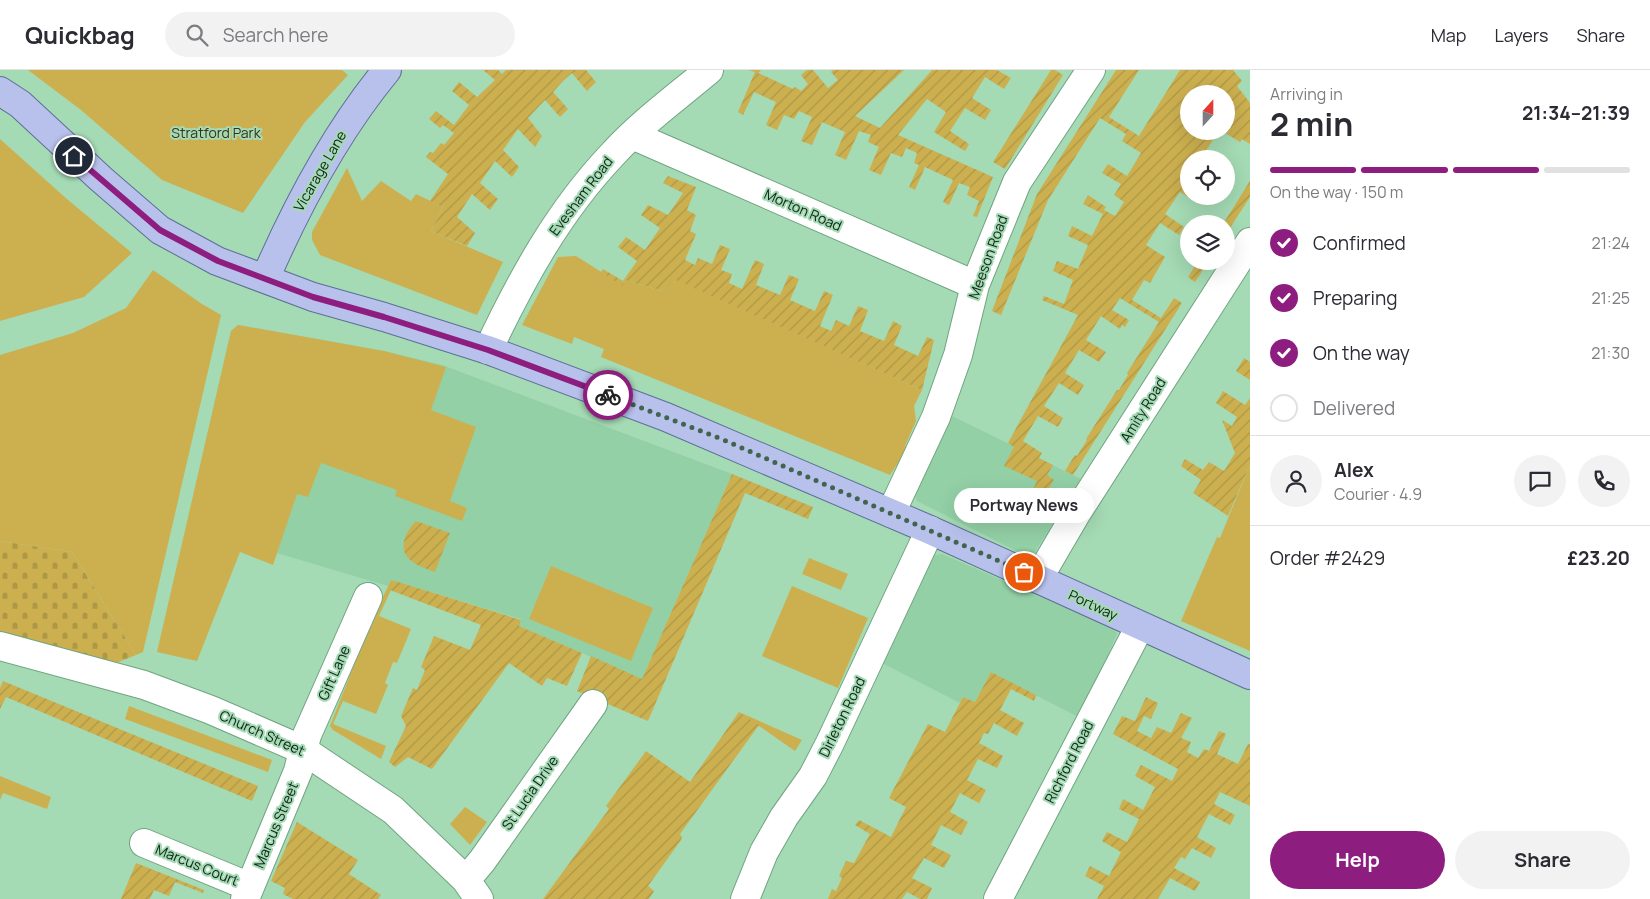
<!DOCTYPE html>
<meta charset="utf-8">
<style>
body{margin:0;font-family:Manrope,sans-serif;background:#f2f2f3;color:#2b2b33;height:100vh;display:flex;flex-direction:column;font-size:19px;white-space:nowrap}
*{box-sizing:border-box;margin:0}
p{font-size:16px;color:#7c7c81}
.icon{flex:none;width:28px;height:28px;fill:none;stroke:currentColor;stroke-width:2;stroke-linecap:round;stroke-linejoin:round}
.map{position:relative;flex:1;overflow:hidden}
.sheet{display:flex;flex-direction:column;background:#fff;width:400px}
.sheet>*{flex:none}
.needle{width:32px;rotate:21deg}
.fabs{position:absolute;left:1180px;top:15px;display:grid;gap:10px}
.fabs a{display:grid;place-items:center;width:55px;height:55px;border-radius:50%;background:#fff;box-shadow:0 5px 20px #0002;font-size:25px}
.pin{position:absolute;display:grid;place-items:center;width:42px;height:42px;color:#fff;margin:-21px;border:2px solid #fff;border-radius:50%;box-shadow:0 1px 5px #0007}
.courier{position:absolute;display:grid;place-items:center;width:50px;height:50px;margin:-25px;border:4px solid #8d1d7f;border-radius:50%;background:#fff;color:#222;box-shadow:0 1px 6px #0007}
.bubble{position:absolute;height:35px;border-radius:18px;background:#fff;box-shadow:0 5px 20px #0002;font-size:16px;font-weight:700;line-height:35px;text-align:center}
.summary em{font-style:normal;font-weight:700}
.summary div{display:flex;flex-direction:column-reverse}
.summary{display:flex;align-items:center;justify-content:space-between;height:85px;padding:0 20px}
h1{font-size:32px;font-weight:700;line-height:38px}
.bar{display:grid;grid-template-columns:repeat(4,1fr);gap:8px 5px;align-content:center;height:60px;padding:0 20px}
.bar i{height:6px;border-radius:4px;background:#e1e1e2}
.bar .current{background:#8d1d7f}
.bar p{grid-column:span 4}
.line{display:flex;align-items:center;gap:12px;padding:0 20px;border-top:1px solid #e1e1e2}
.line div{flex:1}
.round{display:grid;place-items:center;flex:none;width:52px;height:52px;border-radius:26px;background:#f2f2f3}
ol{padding:0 20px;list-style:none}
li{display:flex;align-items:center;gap:15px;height:55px}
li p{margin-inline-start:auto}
li .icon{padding:5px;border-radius:50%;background:#8d1d7f;color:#fff;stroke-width:4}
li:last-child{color:#7c7c81}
li i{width:28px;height:28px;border:2px solid #e1e1e2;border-radius:50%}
.cta{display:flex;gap:10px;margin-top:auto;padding:10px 20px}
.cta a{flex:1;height:58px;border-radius:30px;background:#8d1d7f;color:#fff;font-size:20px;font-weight:700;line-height:58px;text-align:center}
.cta a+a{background:#f2f2f3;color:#2b2b33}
header{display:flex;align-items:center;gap:30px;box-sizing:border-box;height:70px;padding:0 25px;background:#fff;border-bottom:1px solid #e1e1e2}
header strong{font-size:24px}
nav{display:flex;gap:28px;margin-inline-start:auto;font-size:18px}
.search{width:350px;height:45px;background:#f2f2f3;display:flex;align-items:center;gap:12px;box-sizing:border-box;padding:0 18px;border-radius:28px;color:#7c7c81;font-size:19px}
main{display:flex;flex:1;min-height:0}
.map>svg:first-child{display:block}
.built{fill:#93d0a6}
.green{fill:#ccb050}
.cemetery{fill:url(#cemetery-stones)}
.garden{fill:url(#garden-furrows)}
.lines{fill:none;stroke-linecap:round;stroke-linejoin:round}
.minor-casing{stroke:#70a480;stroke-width:30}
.major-casing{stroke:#5d6f97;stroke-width:30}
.minor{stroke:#fff;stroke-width:28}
.major{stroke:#b8c1eb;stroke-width:28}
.done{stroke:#42634d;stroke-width:5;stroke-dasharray:0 9}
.route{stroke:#8d1d7f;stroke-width:6}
.labels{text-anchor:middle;stroke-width:4;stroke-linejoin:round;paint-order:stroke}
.park-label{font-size:14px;fill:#37311c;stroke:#a4dab4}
.street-label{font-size:14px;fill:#0e2315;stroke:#a4dab4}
</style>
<header>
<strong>Quickbag</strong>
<div class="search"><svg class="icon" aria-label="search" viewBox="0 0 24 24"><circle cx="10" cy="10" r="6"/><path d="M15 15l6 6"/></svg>Search here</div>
<nav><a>Map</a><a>Layers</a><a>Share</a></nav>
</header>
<main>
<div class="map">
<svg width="1250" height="829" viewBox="0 0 1250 829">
<defs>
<pattern id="cemetery-stones" width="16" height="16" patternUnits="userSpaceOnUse" patternTransform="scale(1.25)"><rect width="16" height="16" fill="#ccb050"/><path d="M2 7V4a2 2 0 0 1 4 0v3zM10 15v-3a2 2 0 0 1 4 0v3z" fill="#ae9745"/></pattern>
<pattern id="garden-furrows" width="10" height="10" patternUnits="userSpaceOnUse" patternTransform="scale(1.25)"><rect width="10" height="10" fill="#ccb050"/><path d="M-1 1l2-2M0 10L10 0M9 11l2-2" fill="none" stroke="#ae9745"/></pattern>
</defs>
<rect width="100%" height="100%" fill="#a4dab4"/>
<!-- built -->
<path class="built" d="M238,255L384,281L442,295L732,404L642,609L519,556L521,549L391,510L388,516L277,483L187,453L231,261Z
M952,346L1081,409L1034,483L1029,485H1024L917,431L915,425L918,417Z
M942,484L1112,558L1117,563L1082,649L991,602L975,632L963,627L960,633L882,593L930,489L935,485Z"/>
<!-- green -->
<path class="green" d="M28,0H342L348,5L305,52L243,143L162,110L81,40Z
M0,69L68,130L132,183L84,227L0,251Z
M347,98L362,131L381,111L411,131L416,124L443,137L431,161L503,192L477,245L320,185L312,170V162Z
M576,186L622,215L625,210L662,221L669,206L922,320L914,336L916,351L905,376L908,378L890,405L601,287L604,279L574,267L572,274L522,255L558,187Z
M153,200L202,234L221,245L143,582L136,585L72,482L0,471V285L73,263L126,238Z
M238,255L384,281L446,297L431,340L476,357L450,431L467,438L462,451L395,426L397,420L321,393L308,427L297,424L273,495L240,482L197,591L157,582L231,261Z
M1250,395V581L1181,551L1217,467L1220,468Z
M809,488L848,504L841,520L802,504Z
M551,496L653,538L631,591L529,549Z
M391,510L395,511L379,546L411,559L397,593L393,592L385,613L388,615L376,644L343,631L333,654L386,676L381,689L333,660L330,656L371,552Z
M792,516L868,548L838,618L762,586Z
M129,636L272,690L268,702L125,649Z
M739,642L802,670L795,681Z
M0,706L51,727L47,739L3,723L0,730Z
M465,737L487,752L470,775L450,754Z"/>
<!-- cemetery -->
<path class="cemetery" d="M0,471L72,482L136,585L114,594L0,562Z"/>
<!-- garden -->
<path class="garden" d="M483,0H498L502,4L506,0H586L596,12L587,21L572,3L563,11L553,22L568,39L560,47L545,30L528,48L542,66L535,77L518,59L503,80L519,97L512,107L495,91L480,113L498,129L490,140L472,124L457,147L475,163L467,176L431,161L443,137L430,131L448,104L426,87L430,82L433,83L441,73L444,75L454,63L443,55L440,58L429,49L436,41L454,55L469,35L452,21L459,12L477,27L495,10Z
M749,0H761L758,3L793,19L795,17L801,21L808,14L801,5L807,0H813L828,18L838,10L831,2L833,0H904L855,46L880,58L932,0H997L1011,8L1004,19L985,7L972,28L991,40L985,50L965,38L950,61L969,74L965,81L934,62L946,42L927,29L898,65L993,107L977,147L973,146L979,131L967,125L970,117L959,113L949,135L943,132L953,110L925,97L915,120L909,117L919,95L914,93L917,83L906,78L902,87L891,83L881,105L869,100L879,77L868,72L871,65L859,61L846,90L835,85L845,62L822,52L812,75L801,71L812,47L799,41L794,49L784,45L777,60L766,55L776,32L754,22L743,45L738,42L755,2Z
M1051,0H1055L1063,5L1005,99L993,92Z
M1116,0H1139L1109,47L1139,66L1180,0H1233L1242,11L1237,16L1250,33V74L1242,69L1240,72L1222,61H1226V24H1189V61H1219L1205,82L1216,89H1189V108L1186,113L1189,115V126H1204L1199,134L1180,122L1165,144L1184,157L1179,165L1160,153L1146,175L1165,187L1150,213L1144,210L1132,230L1161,248L1174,228L1182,233L1073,405L1065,401L1075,385L1077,386L1087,370L1086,369L1117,320H1119L1128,305L1127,303L1159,252L1120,228L1112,240L1129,250L1125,257L1122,255L1120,259L1101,246L1086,270L1106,282L1099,292L1079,280L1065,303L1084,315L1078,325L1059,313L1044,336L1063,348L1058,357L1038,346L1023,371L1042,383L1039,388L1053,395L1047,405L1054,410L1044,425L1038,421L1037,424L1032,421L1037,411L1004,396L1014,377L1008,373L1078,245L1042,230L1044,226L1064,234L1073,210L1053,201L1057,191L1078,199L1088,175L1068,166L1072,156L1092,166L1103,144L1083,134L1088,125L1106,137L1104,140L1115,146L1124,132L1114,125L1121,114L1102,103L1108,94L1127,106L1141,83L1122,71L1126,64L1100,48L1048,130L1001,245L992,241L1037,124Z
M668,106L696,117L687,140L696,145L690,161L696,164L685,190L695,195L698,188L712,194L720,175L730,179L721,200L732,204L729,213L742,219L755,190L764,194L756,215L780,225L789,205L799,209L790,230L815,241L824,221L833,225L820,256L831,261L836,250L849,256L858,236L868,240L860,261L884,271L893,251L902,256L894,275L918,286L927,267L934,270L922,320L669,207L662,221L625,210L622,216L601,202L603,199L623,211L637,191L618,177L626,167L645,180L660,158L641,145L648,135L668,145L683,123L663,113Z
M1250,111V127L1226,164V154H1223Z
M1198,191H1209L1195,212L1188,207Z
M1244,288L1250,292V310L1236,301Z
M1223,321L1245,335L1250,328V395L1228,446L1193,423L1201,410L1181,396L1185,389L1203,400L1209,392L1224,401L1235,383L1222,350L1232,356L1237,347L1216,333Z
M732,404L813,437L808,449L745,423L648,651L577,621L591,586L642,609Z
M416,451L450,463L435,502C428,499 419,497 413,492C396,482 405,461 416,451Z
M395,511L521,550L519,556L582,583L567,616L547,608L542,616L509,593L432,699L408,687L395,697L389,692L406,656L401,646L413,618L417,620L425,600L421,597L434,566L470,580L481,555L390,520Z
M991,602L1036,625L1034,631L1011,619L1000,640L1024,653L1017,666L994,653L988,664L984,663L979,673L1003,686L997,698L978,689L967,710L986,720L979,733L960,723L950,742L968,752L961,765L941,755L931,775L951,785L944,798L924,788L912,808L932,818L927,829H920L907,822L902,829H828L832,819L836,821L842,808L839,806L846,791L854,793L870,764L855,755L859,750L891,767L906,737L889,728L928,654L945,662L963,627L975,632Z
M3,611L258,716L252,731L6,627L0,639V618Z
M1146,627L1158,633L1151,649L1144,646L1137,661L1151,668L1157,657L1171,663L1181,643L1192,648L1181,668L1191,672L1187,682L1198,688L1204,679L1209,681L1219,661L1226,664L1217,684L1238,694L1248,674H1250V736L1220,722L1214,734L1235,745L1230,755L1209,744L1197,767L1216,778L1211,788L1192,778L1185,789L1181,787L1174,798L1200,812L1195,821L1170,808L1158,829H1097L1104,816L1085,806L1090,796L1109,806L1121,782L1102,771L1107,762L1127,772L1139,749L1119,739L1123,729L1143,740L1155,717L1135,706L1141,695L1172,711L1178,699L1113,664L1122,646L1135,651Z
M739,642L759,655L680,764L682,767L681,770L648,816L654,821L649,829H543L609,739L606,736L646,681L690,712Z
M297,752L358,790L349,804L381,825L378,829H293L283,824L285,818L271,811Z
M136,793L204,820L203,823L175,812L169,826L154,820L150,829H121Z"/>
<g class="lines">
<!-- minor casing -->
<g class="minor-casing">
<path id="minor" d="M632,65L975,215
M488,280C521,210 558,142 612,85C641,53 677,27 709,0
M891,443L936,347L958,285L975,215L1017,112L1091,0
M1038,509L1076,444L1250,172
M0,576L144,615L211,640L303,680L393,740L466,810L479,829
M144,773L250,817
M466,810L482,791L593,634
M245,829L298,701L307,665L368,527
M745,829L764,782L784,747L813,706L830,673L930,460
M998,829L1140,556"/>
</g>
<!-- major casing -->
<g class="major-casing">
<path id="major" d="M0,21L20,34L101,109L160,160L217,191L313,227L384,247L488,280L666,347L930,460L1250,605
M265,209C297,135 335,63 387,0"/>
</g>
<!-- minor -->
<use href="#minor" class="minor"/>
<!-- major -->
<use href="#major" class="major"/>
</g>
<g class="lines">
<!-- done -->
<path class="done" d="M608,325L724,370L1024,502"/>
<!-- route -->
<path class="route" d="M74,86L160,160L218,191L313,227L384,247L488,280L608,325"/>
</g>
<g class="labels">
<!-- park labels -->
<g class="park-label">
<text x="216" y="68">Stratford Park</text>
</g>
<!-- street labels -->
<g class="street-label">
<text transform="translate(320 101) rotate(-60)" y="5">Vicarage Lane</text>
<text transform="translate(581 126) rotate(-53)" y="5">Evesham Road</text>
<text transform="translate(803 140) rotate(24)" y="5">Morton Road</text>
<text transform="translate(988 187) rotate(-70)" y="5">Meeson Road</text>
<text transform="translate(1143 340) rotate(-58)" y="5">Amity Road</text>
<text transform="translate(1093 535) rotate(25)" y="5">Portway</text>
<text transform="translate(334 603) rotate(-66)" y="5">Gift Lane</text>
<text transform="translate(842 647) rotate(-64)" y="5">Dirleton Road</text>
<text transform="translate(262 663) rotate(24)" y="5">Church Street</text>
<text transform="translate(1069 692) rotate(-63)" y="5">Richford Road</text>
<text transform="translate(530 723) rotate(-55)" y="5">St Lucia Drive</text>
<text transform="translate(276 755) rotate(-67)" y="5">Marcus Street</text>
<text transform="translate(197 795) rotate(22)" y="5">Marcus Court</text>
</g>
</g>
</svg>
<div class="fabs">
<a><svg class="needle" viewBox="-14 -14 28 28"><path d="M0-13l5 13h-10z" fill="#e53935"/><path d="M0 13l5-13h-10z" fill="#7c7c81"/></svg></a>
<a><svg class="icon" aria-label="locate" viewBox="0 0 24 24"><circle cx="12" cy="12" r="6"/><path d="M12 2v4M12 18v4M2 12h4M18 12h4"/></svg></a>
<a><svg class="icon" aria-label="layers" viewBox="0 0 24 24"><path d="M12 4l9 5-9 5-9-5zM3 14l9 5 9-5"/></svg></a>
</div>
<div class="pin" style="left:1024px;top:502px;background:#ea580c"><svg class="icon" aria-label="bag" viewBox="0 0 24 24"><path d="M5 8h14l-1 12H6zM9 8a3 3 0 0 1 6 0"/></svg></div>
<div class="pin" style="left:74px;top:86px;background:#1f2937"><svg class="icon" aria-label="home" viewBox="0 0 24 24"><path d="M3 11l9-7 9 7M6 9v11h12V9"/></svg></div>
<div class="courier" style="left:608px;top:325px"><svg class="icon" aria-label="bike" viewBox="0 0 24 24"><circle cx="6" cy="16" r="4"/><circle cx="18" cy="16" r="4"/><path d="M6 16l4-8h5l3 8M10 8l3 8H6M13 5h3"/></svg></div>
<div class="bubble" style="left:954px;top:418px;width:140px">Portway News</div>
</div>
<section class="sheet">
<div class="summary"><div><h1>2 min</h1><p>Arriving in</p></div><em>21:34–21:39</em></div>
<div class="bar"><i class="current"></i><i class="current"></i><i class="current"></i><i></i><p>On the way · 150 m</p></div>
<ol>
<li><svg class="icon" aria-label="check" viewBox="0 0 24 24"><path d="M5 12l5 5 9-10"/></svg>Confirmed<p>21:24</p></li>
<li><svg class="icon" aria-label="check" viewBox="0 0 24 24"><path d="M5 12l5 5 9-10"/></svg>Preparing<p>21:25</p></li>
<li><svg class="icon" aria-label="check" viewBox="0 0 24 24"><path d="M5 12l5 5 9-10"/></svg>On the way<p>21:30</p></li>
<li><i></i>Delivered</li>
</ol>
<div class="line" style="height:90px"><a class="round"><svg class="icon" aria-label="person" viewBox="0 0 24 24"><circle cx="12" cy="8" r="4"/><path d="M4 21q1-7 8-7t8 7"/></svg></a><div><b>Alex</b><p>Courier · 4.9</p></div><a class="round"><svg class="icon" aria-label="chat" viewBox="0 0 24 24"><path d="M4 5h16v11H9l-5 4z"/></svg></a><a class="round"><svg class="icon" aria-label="phone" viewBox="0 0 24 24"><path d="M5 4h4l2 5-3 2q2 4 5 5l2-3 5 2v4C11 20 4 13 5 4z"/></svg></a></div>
<div class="line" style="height:65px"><div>Order #2429</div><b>£23.20</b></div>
<div class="cta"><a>Help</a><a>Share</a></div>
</section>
</main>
